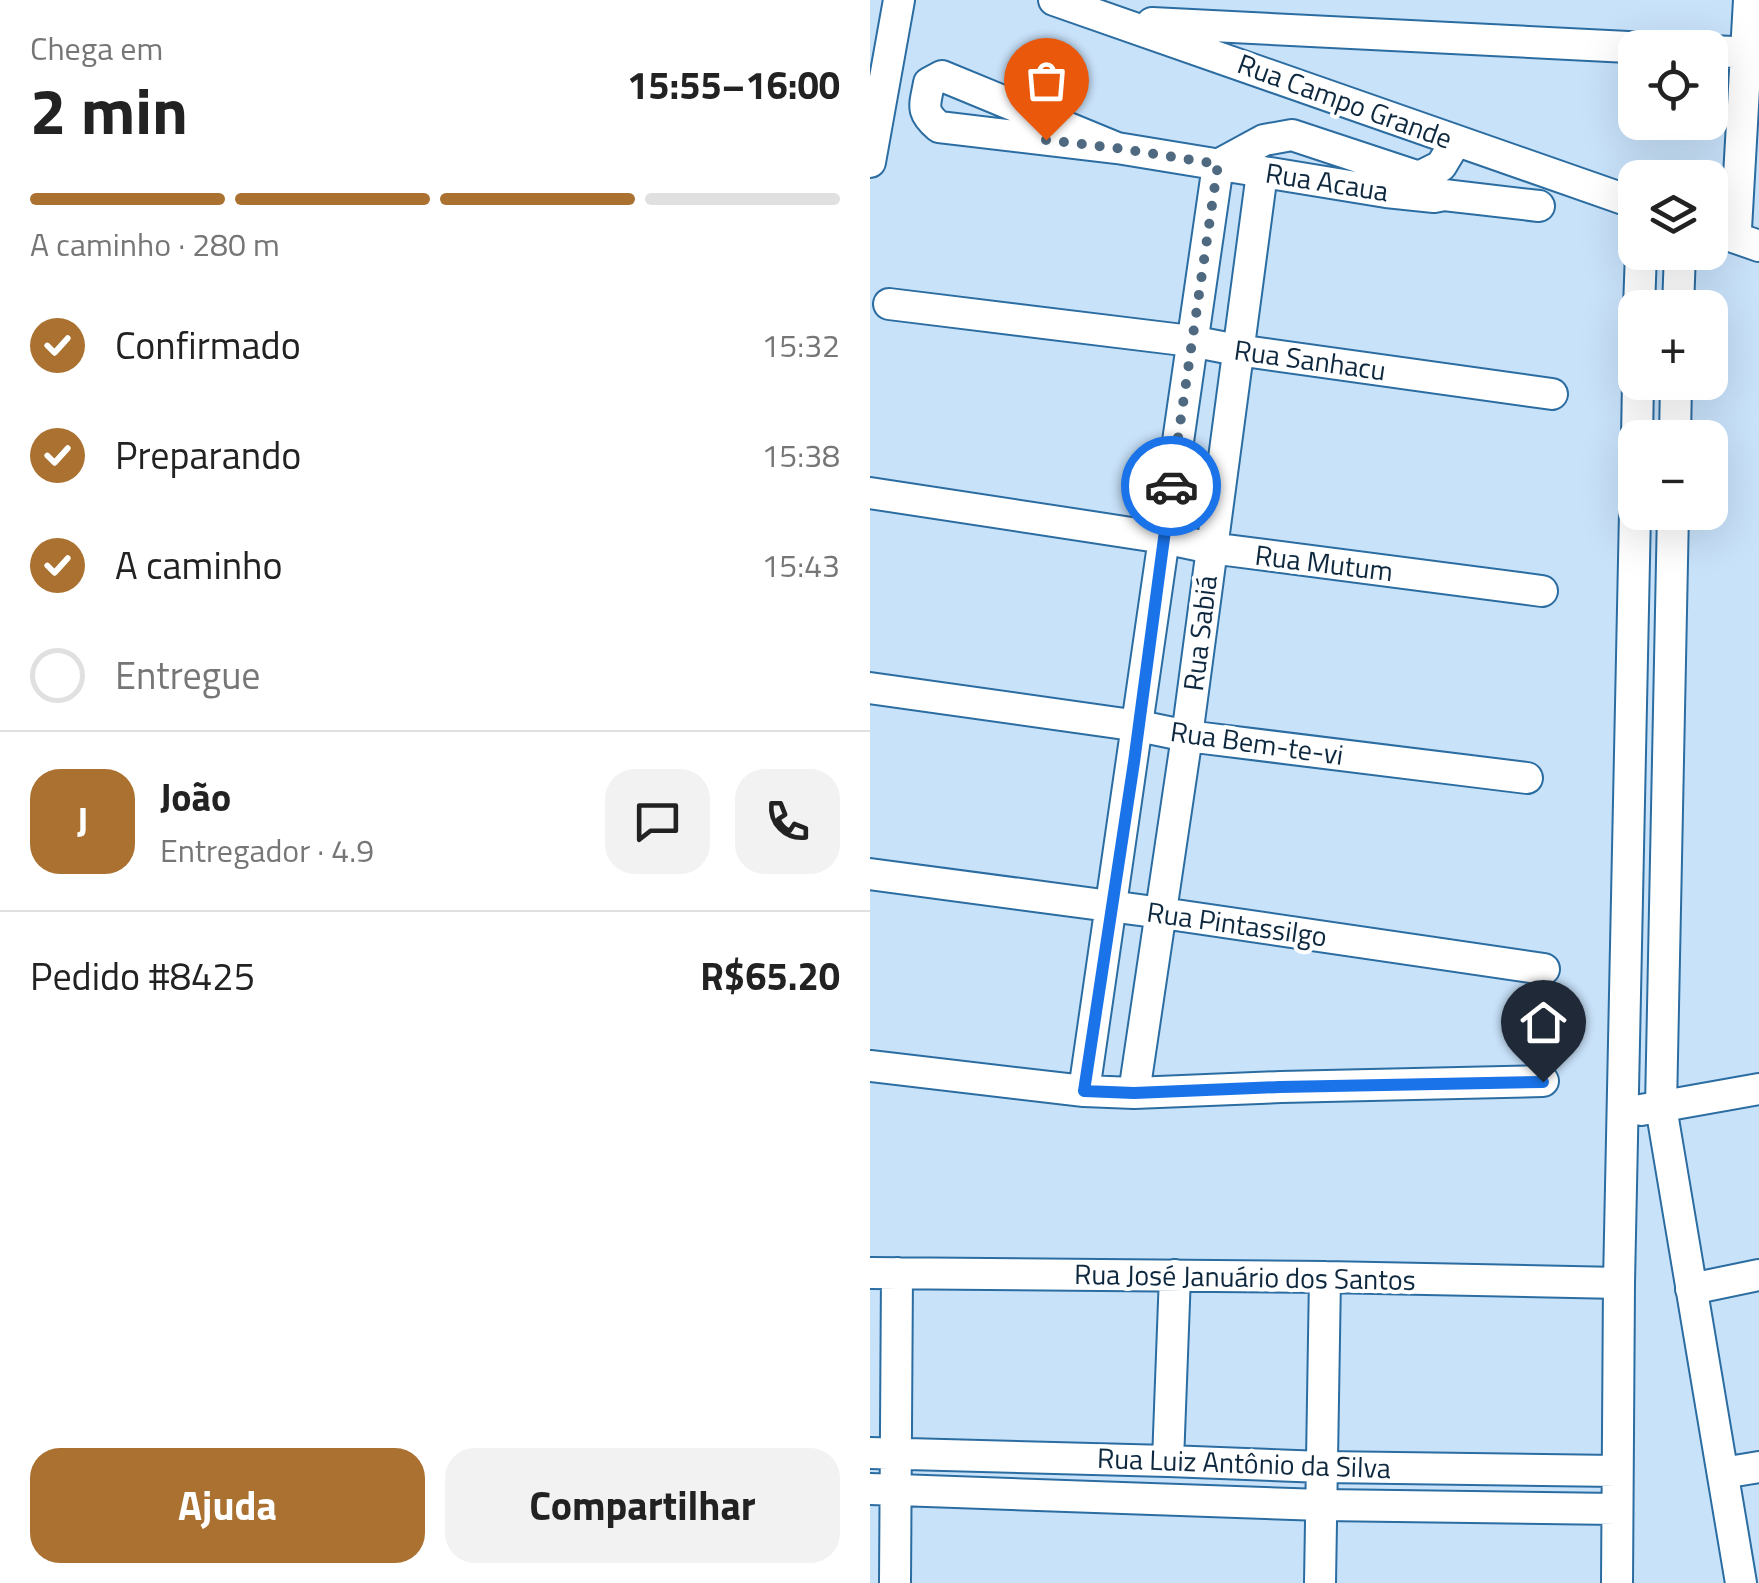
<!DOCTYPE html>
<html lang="pt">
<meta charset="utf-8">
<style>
body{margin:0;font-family:"Titillium Web",sans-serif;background:#f2f2f2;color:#222;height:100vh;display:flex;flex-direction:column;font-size:38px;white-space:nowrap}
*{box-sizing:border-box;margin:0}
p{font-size:32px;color:#767676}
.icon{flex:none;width:55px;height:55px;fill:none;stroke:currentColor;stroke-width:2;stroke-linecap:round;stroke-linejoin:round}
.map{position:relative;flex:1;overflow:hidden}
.sheet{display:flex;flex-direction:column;background:#fff;width:870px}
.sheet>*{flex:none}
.controls{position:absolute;left:748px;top:30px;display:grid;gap:20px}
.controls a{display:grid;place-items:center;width:110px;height:110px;border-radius:20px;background:#fff;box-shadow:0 10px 40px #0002;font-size:50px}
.pin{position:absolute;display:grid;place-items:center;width:85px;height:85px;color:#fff;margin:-102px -42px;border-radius:50% 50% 50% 0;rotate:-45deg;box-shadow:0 0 10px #0007}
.pin .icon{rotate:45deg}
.courier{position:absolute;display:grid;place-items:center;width:100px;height:100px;margin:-50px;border:8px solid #1a73e8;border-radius:50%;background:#fff;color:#222;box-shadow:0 2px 12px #0007}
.headline em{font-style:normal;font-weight:700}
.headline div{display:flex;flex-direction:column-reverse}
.headline{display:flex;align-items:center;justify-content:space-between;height:170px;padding:0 30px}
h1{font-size:65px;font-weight:700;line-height:75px}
.bar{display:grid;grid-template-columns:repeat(4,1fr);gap:15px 10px;align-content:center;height:120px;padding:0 30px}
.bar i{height:12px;border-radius:8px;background:#e0e0e0}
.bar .current{background:#aa7130}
.bar p{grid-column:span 4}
.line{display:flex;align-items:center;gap:25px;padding:0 30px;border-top:2px solid #e0e0e0}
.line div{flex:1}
.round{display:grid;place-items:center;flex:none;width:105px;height:105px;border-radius:30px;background:#f2f2f2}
ol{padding:0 30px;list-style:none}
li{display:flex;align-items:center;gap:30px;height:110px}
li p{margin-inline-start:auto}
li .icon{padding:10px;border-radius:50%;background:#aa7130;color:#fff;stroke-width:4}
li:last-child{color:#767676}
li i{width:55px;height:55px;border:5px solid #e0e0e0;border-radius:50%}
.cta{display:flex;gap:20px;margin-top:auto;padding:20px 30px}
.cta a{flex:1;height:115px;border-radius:30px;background:#aa7130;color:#fff;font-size:40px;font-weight:700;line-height:115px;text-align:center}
.cta a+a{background:#f2f2f2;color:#222}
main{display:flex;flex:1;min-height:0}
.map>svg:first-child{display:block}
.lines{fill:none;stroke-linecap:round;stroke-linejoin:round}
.minor-casing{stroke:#2b6ca1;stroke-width:34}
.minor{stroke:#fff;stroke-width:30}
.done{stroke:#4f6a80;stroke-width:10;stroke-dasharray:0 18}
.route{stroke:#1a73e8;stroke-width:12}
.labels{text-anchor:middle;stroke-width:8;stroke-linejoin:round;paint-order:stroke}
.street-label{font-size:28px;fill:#0e293f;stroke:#fff}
</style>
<main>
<section class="sheet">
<div class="headline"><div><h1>2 min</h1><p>Chega em</p></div><em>15:55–16:00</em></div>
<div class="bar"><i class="current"></i><i class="current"></i><i class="current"></i><i></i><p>A caminho · 280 m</p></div>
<ol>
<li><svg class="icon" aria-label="check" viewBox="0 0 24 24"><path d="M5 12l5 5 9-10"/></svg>Confirmado<p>15:32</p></li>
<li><svg class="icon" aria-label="check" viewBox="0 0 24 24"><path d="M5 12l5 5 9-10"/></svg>Preparando<p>15:38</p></li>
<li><svg class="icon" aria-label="check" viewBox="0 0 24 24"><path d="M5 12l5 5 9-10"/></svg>A caminho<p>15:43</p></li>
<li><i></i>Entregue</li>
</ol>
<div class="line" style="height:180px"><b class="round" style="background:#aa7130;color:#fff">J</b><div><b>João</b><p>Entregador · 4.9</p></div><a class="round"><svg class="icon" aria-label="chat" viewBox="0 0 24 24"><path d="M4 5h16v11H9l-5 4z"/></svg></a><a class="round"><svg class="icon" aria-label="phone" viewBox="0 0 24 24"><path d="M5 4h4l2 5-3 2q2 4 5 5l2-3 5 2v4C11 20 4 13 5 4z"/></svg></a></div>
<div class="line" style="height:130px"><div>Pedido #8425</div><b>R$65.20</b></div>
<div class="cta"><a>Ajuda</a><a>Compartilhar</a></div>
</section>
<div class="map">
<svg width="889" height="1583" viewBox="0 0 889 1583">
<rect width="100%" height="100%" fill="#c8e2fa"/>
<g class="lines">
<!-- minor casing -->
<g class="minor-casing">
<path id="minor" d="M184,0L765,203
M282,23L778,48
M840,51L889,53
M247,148L72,76L59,83C55,106 50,111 69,127L247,148L516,192L564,197L574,195L669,206
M0,162L29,0
M840,229L889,246
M866,229L879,0
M19,304L321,341L367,350L682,394
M769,308L771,252
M808,308L810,252
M767,438L768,382
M805,438L806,382
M0,493L294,538L341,548L672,591
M803,512L791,1107L871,1583
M0,688L269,726L317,736L657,778
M0,874L292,913L674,969
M0,1066L214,1091L264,1093L411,1087L673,1081
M214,1091C261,783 301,473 348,165L394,140L422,135L549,177L571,166L586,141
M264,1093L317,736L392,173
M771,1110L889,1089
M0,1273L455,1277L749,1283
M821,1289L889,1275
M0,1453L298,1461L453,1467L747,1471
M298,1461L305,1275
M853,1473L889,1467
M0,1489L452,1505L747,1509
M25,1583L27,1273
M450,1583L455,1277
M747,1583L749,1283L765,512"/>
</g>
<!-- minor -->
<use href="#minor" class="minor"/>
</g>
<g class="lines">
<!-- done -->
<path class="done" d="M176,140L246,148L348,164L301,486"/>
<!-- route -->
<path class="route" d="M301,486L264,762L214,1091L264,1093L410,1087L673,1082"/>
</g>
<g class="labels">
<!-- street labels -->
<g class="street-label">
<text transform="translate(475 101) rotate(20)" y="10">Rua Campo Grande</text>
<text transform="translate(457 182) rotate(9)" y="10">Rua Acaua</text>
<text transform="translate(440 360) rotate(8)" y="10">Rua Sanhacu</text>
<text transform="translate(454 563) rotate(7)" y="10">Rua Mutum</text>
<text transform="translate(330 633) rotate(-83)" y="10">Rua Sabiá</text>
<text transform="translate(387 743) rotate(8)" y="10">Rua Bem-te-vi</text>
<text transform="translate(367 924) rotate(8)" y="10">Rua Pintassilgo</text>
<text transform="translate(375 1277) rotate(1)" y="10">Rua José Januário dos Santos</text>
<text transform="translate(374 1463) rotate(2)" y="10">Rua Luiz Antônio da Silva</text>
</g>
</g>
</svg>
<div class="controls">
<a><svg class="icon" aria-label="locate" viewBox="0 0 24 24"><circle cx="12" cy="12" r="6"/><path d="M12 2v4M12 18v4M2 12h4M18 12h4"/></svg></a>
<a><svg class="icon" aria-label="layers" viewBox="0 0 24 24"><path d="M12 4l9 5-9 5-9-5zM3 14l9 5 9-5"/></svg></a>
<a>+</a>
<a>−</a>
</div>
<div class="pin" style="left:176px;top:140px;background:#ea580c"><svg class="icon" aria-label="bag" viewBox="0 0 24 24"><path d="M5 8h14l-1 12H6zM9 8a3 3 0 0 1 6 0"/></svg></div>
<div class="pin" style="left:673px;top:1082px;background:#1f2937"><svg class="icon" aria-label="home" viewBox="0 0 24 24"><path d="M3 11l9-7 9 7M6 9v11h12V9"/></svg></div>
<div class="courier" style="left:301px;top:486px"><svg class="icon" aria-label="car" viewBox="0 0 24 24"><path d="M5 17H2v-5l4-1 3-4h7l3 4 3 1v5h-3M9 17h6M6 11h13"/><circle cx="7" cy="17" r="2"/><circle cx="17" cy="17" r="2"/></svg></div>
</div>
</main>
